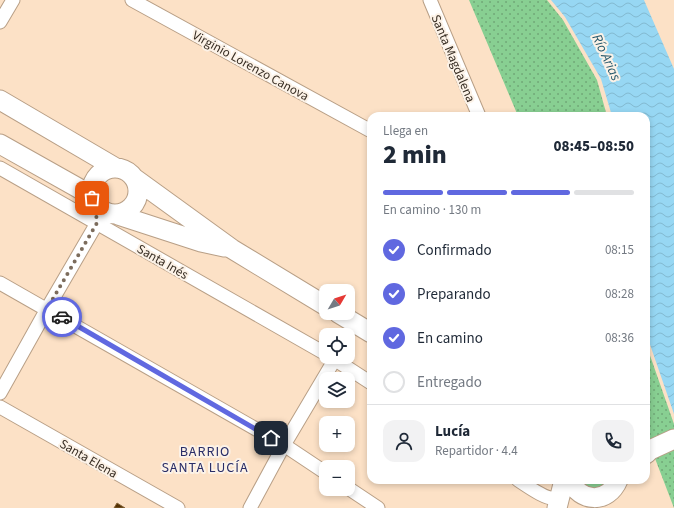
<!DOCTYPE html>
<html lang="es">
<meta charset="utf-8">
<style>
body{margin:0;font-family:"Source Sans 3",sans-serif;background:#f2f2f3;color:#1f2937;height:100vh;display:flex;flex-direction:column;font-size:15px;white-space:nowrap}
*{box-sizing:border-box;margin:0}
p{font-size:13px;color:#747a83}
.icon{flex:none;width:22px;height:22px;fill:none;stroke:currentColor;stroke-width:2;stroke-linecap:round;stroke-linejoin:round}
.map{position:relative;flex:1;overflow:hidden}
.side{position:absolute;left:367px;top:112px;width:283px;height:372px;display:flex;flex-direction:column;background:#fff;border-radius:12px;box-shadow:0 2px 6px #0003}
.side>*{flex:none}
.needle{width:26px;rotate:51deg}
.tools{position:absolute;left:319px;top:284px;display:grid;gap:8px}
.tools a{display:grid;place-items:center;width:36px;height:36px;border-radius:8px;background:#fff;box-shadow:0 2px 6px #0003;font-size:20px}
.pin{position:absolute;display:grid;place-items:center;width:34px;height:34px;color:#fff;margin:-17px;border-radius:8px;box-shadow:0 2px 6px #0006}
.courier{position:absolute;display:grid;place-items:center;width:40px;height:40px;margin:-20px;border:3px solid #6068e0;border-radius:50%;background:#fff;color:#222;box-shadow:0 1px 5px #0007}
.head em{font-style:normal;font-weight:800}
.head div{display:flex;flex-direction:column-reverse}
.head{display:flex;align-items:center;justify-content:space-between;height:68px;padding:0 16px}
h1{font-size:26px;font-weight:800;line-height:30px}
.bar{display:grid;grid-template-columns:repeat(4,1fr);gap:6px 4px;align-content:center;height:48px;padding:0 16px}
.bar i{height:5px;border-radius:3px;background:#e0e1e3}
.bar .current{background:#6068e0}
.bar p{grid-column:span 4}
.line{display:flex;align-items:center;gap:10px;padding:0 16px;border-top:1px solid #e0e1e3}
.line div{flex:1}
.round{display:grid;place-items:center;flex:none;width:42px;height:42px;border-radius:12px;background:#f2f2f3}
ol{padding:0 16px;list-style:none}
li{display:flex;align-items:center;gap:12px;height:44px}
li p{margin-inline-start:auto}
li .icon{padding:4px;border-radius:50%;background:#6068e0;color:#fff;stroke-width:4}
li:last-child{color:#747a83}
li i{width:22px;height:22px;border:2px solid #e0e1e3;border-radius:50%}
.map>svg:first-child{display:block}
.grass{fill:url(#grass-dots)}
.park{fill:url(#park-crowns)}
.water{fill:url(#water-waves)}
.building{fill:#553202;stroke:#87663d}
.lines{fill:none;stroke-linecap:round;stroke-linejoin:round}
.street-casing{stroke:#b89f86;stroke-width:15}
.secondary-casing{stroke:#b89f86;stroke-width:21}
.street{stroke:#fff;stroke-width:13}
.secondary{stroke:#fff;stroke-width:19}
.done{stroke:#7c6c5c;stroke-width:4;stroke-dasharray:0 7.2}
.route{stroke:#6068e0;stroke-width:5}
.labels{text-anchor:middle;stroke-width:4;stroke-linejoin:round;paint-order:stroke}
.street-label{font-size:13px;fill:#372d23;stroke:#fcf2e7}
.water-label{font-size:14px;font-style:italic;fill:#26586c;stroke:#fcf2e7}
.neighbourhood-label{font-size:14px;letter-spacing:1px;fill:#292d67;stroke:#fcf2e7}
</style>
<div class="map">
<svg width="674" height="508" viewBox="0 0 674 508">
<defs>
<pattern id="grass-dots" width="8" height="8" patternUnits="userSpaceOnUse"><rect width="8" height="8" fill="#88cf92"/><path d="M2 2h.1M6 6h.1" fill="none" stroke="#70a877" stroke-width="1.8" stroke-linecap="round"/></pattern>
<pattern id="park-crowns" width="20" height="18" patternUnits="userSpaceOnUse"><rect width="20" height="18" fill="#88cf92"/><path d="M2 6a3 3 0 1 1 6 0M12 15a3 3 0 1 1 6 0" fill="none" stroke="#70a877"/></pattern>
<pattern id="water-waves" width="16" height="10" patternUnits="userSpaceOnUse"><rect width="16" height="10" fill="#97d7f3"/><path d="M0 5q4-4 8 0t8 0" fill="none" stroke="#83b9d0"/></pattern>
</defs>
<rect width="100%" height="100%" fill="#fce1c6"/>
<!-- grass -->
<path class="grass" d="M469,0H547L563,20L597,80L607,116H518Z
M646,344L674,424V508L646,435Z"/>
<!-- park -->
<path class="park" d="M580,480H612L607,487L588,489Z"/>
<!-- water -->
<path class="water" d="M551,0H644L674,69V414L646,333V116H612L601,79L565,17Z"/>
<!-- building -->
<path class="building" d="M117,503L125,508H114Z"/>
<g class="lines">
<!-- street casing -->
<g class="street-casing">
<path id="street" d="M132,0L371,131
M430,0L479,116
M0,22L13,0
M0,168L326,354
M95,204L97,223
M0,283L284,445L326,473
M331,357L371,383
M0,393L47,309L97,223L108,214
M0,407L178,508
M518,480C526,485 546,500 555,498C557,497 559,496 561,495
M348,488L378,508
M250,508L284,445L335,359"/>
</g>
<!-- secondary casing -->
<g class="secondary-casing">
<path id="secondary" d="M0,100L116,168
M0,144L80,189L92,198
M92 191a23 23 0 1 1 46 0a23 23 0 1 1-46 0Z
M134,178L232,249L326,306
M118,215L201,242L224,247
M338,313L371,333
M646,454L650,450L674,439
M570,480C580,503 608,504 618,480
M557,508L564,480"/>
</g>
<!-- street -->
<use href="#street" class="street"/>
<!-- secondary -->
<use href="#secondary" class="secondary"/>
</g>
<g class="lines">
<!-- done -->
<path class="done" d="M62,317L47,309L97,223L95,204L92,198"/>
<!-- route -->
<path class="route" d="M62,317L271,438"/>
</g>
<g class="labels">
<!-- street labels -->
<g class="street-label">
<text transform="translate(454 58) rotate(67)" y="5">Santa Magdalena</text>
<text transform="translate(251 65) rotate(29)" y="5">Virginio Lorenzo Canova</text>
<text transform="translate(163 261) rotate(30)" y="5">Santa Inés</text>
<text transform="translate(89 458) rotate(30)" y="5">Santa Elena</text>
</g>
<!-- water labels -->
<g class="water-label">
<text transform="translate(607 57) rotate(65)" y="5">Río Arias</text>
</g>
<!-- neighbourhood labels -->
<g class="neighbourhood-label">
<text x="205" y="456">BARRIO<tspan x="205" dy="16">SANTA LUCÍA</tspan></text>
</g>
</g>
</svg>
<div class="tools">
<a><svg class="needle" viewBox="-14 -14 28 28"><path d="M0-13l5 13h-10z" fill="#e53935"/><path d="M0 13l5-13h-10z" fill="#747a83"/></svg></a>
<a><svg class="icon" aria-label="locate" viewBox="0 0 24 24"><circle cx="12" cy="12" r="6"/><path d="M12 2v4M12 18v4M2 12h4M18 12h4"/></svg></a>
<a><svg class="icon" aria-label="layers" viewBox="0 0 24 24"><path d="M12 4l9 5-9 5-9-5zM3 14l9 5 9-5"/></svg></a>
<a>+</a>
<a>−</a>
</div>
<div class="pin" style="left:92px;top:198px;background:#ea580c"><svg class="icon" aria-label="bag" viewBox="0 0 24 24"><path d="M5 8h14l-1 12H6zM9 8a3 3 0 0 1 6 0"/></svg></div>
<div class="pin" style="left:271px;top:438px;background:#1f2937"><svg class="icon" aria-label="home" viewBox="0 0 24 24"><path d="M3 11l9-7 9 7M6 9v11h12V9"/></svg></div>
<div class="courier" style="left:62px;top:317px"><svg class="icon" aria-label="car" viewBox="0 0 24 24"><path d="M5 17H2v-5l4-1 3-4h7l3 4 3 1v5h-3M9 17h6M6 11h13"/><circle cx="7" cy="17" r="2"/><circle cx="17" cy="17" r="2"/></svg></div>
<section class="side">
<div class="head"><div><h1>2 min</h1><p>Llega en</p></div><em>08:45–08:50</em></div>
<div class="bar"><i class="current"></i><i class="current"></i><i class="current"></i><i></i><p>En camino · 130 m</p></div>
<ol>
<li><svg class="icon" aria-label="check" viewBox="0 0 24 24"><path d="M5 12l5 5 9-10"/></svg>Confirmado<p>08:15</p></li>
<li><svg class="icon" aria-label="check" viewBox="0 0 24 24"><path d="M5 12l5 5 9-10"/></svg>Preparando<p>08:28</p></li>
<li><svg class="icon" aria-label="check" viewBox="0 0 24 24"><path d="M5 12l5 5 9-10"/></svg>En camino<p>08:36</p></li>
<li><i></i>Entregado</li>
</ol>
<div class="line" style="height:72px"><a class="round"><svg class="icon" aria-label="person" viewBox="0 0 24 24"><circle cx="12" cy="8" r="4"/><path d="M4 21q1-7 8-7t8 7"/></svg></a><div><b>Lucía</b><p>Repartidor · 4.4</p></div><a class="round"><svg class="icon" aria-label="phone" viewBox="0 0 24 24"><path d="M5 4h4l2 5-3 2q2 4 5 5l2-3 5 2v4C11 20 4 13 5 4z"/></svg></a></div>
</section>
</div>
